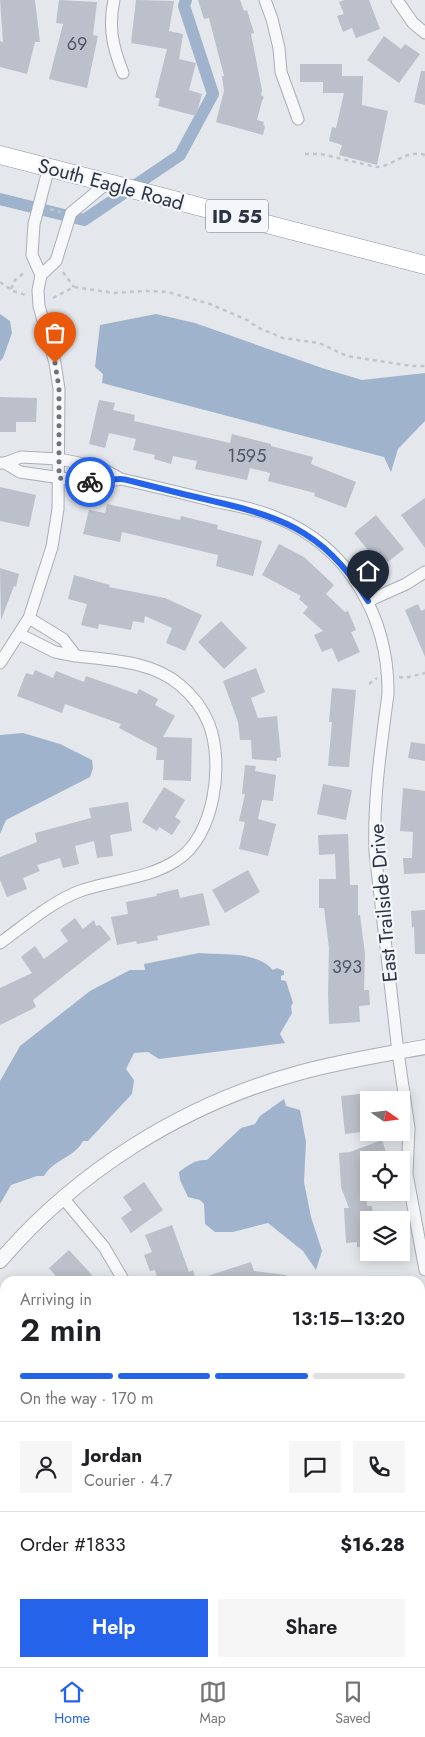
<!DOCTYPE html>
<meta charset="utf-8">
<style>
body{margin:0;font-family:Jost,sans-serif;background:#f6f6f6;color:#202124;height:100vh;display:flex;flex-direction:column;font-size:19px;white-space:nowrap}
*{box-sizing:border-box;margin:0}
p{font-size:16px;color:#757577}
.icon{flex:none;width:28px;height:28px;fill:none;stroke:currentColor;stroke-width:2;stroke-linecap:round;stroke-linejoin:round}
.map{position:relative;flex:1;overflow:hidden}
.panel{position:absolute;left:0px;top:1276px;width:425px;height:391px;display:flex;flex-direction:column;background:#fff;border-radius:15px 15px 0 0;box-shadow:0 2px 12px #0003}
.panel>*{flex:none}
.needle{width:32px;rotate:104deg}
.buttons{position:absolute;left:360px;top:1091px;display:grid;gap:10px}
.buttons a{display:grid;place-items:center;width:50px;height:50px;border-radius:0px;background:#fff;box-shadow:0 2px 12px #0003;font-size:25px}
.pin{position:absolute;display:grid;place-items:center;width:42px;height:42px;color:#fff;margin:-51px -21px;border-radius:50% 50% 50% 0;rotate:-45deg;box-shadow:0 0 5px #0007}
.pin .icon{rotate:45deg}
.courier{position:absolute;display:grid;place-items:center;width:50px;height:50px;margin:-25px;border:4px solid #2563eb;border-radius:50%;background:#fff;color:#222;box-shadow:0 1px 6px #0007}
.overview em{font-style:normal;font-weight:600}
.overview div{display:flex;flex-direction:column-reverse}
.overview{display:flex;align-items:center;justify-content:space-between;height:85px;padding:0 20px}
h1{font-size:32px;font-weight:600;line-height:38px}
.bar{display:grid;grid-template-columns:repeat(4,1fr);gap:8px 5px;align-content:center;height:60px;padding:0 20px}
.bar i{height:6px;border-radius:4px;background:#e0e0e0}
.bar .on{background:#2563eb}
.bar p{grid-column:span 4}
.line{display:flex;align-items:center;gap:12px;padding:0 20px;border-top:1px solid #e0e0e0}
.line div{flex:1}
.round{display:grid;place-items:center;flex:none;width:52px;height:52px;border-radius:0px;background:#f6f6f6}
.action{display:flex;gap:10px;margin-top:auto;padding:10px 20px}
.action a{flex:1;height:58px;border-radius:0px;background:#2563eb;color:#fff;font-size:20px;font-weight:600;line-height:58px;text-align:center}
.action a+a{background:#f6f6f6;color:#202124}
.tab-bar{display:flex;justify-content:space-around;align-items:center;height:70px;border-top:1px solid #e0e0e0;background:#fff;font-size:14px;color:#757577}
.tab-bar a{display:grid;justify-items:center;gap:2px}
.tab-bar .on{color:#2563eb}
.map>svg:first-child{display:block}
.water{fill:#9fb4cc}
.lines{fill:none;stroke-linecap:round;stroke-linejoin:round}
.canal{stroke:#9fb4cc;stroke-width:12}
.building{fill:#bbc0ca}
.minor-casing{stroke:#a9aeb7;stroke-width:13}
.tertiary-casing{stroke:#a9aeb7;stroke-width:16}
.trunk-casing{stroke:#8b94a3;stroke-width:19}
.path{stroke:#c2c5cb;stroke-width:2.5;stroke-dasharray:4 4;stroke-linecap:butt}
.minor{stroke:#f7f8fa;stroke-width:11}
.tertiary{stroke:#f7f8fa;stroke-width:14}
.trunk{stroke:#fff;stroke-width:18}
.done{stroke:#6c737f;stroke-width:5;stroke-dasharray:0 9}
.route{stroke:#2563eb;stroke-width:6}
.labels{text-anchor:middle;stroke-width:4.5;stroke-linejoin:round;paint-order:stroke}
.number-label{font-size:18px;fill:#4f5766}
.shield{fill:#f4f6f9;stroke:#676e7b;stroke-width:1}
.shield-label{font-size:19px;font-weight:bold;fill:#2b3445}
.street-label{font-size:20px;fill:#2b3445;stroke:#f4f6f9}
</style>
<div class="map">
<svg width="425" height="1667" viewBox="0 0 425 1667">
<rect width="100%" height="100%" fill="#e4e7ec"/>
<!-- water -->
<path class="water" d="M0,314L10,321L12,333L3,358L0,361Z
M156,314L195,323L322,368L362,380L425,373V421L398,449L391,472L384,457L102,383L103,374L95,367L100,325Z
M23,733L60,744L92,760L93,768L90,777L6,820L0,834V735Z
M199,953C223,955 256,951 273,970L277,968L284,971V975L281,976V980L286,981L293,1003L291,1006L292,1013L280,1034L285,1043L159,1059L148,1052L134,1053L126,1069L134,1080L132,1094L88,1141H83C75,1157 53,1160 44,1176H37L11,1185L0,1204V1081L20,1046L90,991L130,970H145L144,964Z
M284,1099L286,1106L300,1110L306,1142L304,1182L311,1217L322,1251L316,1270L303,1251L268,1223L233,1232H215L205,1224L204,1204L200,1200L188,1197L180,1180L179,1172C188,1165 196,1159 207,1160L241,1128L255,1124L260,1116Z
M5,1306V1458L0,1462V1309Z"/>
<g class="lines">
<!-- canal -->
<path class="canal" d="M0,199L84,220L180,155L213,94L184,6L186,0"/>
</g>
<!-- building -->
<path class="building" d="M0,0H35L40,42H35L27,74L0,67V41L3,42Z
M59,0L97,2L93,35L98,36L87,88L49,79L63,24L56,23Z
M136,0L174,1L169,31L183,34L179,59L196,63L189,90L202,94L196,116L158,106L160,99L155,97L167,49L131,43Z
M198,0H240L244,11L247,10L254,33L251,34L262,90L261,95L264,97L262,101L257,120L264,122L263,125L265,126L263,135L216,122L224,91L222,76H224L209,18L204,19Z
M344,0H369L380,29L356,38L352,28L343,32L337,16L344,14L339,2Z
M384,36L401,49L405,44L420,54L399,83L367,60Z
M300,64H342V76H363L362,105L388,111L377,165L339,155L342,145L329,141L332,127L336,128L344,93H323V82H300Z
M421,71H425V105L414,102Z
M0,397L37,398L36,422H16V432H0Z
M99,400L115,403L113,410L135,415L134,421L230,443L232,434L271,444V446L313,457L311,464L356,482L346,508L314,496L315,493L268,481L270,473L250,468L247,480L195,469L197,461L173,456L171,464L154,459L155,455L133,450L136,439L109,433L105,448L89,444Z
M0,487L36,495L29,527L0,521Z
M425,498V548L401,515Z
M107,504L180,520L181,516L218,525L217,529L262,541L253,576L216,566L218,555L122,532L120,542L83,534L89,510L105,513Z
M376,515L404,549L388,562L382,555L376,560L354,533Z
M279,544L304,557L334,585L326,594L345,612L348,611L356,630L351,632L360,652L338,662L332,648L322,652L314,635L323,631L303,613L308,607L299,599L301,596L262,575Z
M0,568L19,574L16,587L14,586L1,620Z
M74,575L110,585L109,587L165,598L202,615L185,651L166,643L172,628L145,616L144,623L133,621L131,630L99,624L98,629L81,625L87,604L68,599Z
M418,604L421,611L425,609V657L405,610Z
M221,621L247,648L224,669L198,642Z
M256,668L265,692L251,698L258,718L277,716L281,757L277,758V761L252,759L251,740H240L238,722L223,681Z
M35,670L53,678L56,671L84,682L86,676L137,694L139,689L158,699L155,705L175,716L163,737L192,738L191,781L163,780L164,760H156L157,748L119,728L121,724L65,704L62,713L17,696L26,673L33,675Z
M332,688L356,690L349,767L328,766L332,722H329Z
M411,742L425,744V761L408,758Z
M245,765L256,766L255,771L276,775L273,801L262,800L258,819L276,824L268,856L239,849L245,822L239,821L245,794H242Z
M323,784L352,790L346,820L317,814Z
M164,787L185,800L175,817L181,821L172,835L159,827L157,831L142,822Z
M403,788L425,791V873L404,874L403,858H412L413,832L400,831Z
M128,802L132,831L110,835L113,856L97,858L94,841L75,846L79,864L63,868L60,858L37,865L40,871L23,878L27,889L7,897L0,880V857L37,842L35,833L91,818L89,808Z
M348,834L350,885H358V915H360L365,954L364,990H369L370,1005L359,1006L360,1022L329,1024L328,993L329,948L324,908H319V879H336L335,854L319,855L318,835Z
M248,870L260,892L225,913L212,890Z
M178,889L180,898L203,893L210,925L157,936L158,940L137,944L136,941L117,945L111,917L128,914L126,902L157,896L156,894Z
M425,910V954H415L414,927L412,928L411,911Z
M75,918L83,929L94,920L96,926L100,925L111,939L33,1000L36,1007L0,1025V988L32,973L21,957L35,946L44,959L68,941L60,930Z
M369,1093V1131L345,1134L341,1096Z
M382,1140L387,1155L374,1160H369V1162L364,1164L367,1206H372L373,1220H369V1246L357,1247V1242L346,1243L344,1208H349L341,1187L339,1153L350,1152Z
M144,1182L163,1210L131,1233L121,1218L132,1210L123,1197Z
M172,1225L189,1272L193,1270L196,1281H158L155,1270L150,1271L144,1255L152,1252L145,1235Z
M69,1250L92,1275L85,1281H60L49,1268Z
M251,1262L254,1271L286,1275V1281H199L198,1279Z"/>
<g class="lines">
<!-- minor casing -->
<g class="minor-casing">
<path id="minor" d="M114,0C108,27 113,48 123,73
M265,0L272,19L279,48L281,72L298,119
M397,0L413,23L425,33
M49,167L34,224L32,255L41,275L56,261L71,213L107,183
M0,463H5L21,457L59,459L99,467L121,479L96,483L20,472L5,463
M121,479C152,486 183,493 213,501C234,505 256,509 275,517C349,546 389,618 388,694C381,747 373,799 375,852L398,1052L409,1128L407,1174L425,1270
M368,601L406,584L425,572
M19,634L55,652L76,656L63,639L29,618
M0,663L29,618L52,547L58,509L59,389L55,363L39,306L38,290L41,275
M0,943C25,925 51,902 80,891C111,880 149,879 177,860C215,836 224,763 209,724C203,709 192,695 180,685C152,661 110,660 76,656
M63,1198L104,1247L124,1281
M0,1587L5,1599
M31,1662L33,1667"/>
</g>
<!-- tertiary casing -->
<g class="tertiary-casing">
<path id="tertiary" d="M0,1261C76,1172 182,1105 295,1074C337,1062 381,1055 425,1047"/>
</g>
<!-- trunk casing -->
<g class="trunk-casing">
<path id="trunk" d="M0,155L425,265"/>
</g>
<!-- path -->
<path class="path" d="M305,154H321L376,167C395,166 405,149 425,155
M50,209L61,212
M63,272L74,287
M0,282L13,291L26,295
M11,289L15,280L25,272
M53,298L74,287L114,293L147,291L168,292L210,304L247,320L259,328L283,338L319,343L347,356L411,366H425
M399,677L405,678L425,673
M369,684L377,678"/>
<!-- minor -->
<use href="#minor" class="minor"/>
<!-- tertiary -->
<use href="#tertiary" class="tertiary"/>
<!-- trunk -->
<use href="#trunk" class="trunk"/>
</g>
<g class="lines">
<!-- done -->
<path class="done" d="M55,363L59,388V478L90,482"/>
<!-- route -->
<path class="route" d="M90,482C101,483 110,479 120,479C126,479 133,482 139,483C155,487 171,491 187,495C272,515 318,522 368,601"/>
</g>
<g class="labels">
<!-- number labels -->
<g class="number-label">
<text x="77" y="50">69</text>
<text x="247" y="462">1595</text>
<text x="347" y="973">393</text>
</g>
<!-- shield labels -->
<rect class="shield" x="206" y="199.5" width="62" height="33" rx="4"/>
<g class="shield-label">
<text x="237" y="223">ID 55</text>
</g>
<!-- street labels -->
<g class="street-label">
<text transform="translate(111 184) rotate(15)" y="7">South Eagle Road</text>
<text transform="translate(383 903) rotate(-95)" y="7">East Trailside Drive</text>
</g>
</g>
</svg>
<div class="buttons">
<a><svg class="needle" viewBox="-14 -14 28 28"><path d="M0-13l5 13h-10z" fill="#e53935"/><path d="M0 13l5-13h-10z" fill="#757577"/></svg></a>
<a><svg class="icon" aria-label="locate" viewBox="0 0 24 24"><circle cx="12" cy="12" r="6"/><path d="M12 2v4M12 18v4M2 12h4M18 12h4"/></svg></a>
<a><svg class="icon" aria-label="layers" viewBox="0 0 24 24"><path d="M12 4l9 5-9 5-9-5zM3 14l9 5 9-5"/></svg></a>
</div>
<div class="pin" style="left:55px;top:363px;background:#ea580c"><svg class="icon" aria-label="bag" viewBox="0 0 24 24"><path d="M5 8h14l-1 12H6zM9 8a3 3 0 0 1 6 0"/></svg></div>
<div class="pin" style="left:368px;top:601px;background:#1f2937"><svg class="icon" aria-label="home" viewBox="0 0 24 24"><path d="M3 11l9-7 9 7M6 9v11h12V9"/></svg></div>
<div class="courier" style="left:90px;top:482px"><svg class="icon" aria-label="bike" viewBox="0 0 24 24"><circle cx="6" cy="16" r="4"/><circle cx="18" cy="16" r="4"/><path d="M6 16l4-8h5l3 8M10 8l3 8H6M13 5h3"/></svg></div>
<section class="panel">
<div class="overview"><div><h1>2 min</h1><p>Arriving in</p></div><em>13:15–13:20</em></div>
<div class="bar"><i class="on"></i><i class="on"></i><i class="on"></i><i></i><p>On the way · 170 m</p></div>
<div class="line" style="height:90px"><a class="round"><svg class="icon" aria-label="person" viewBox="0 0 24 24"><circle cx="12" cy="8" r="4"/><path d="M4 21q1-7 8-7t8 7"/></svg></a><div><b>Jordan</b><p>Courier · 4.7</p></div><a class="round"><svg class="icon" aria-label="chat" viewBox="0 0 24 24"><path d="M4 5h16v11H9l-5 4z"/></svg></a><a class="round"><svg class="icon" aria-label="phone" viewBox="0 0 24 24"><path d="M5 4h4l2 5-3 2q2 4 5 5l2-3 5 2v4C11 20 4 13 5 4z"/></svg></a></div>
<div class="line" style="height:65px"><div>Order #1833</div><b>$16.28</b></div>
<div class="action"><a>Help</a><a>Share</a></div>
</section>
</div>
<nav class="tab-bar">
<a class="on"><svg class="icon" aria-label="home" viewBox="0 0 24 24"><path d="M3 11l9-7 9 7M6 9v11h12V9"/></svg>Home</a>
<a><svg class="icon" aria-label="map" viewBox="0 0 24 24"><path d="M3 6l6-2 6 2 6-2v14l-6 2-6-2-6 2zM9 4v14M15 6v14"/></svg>Map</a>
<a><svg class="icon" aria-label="saved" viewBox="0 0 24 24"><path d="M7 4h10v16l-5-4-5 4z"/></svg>Saved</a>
</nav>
